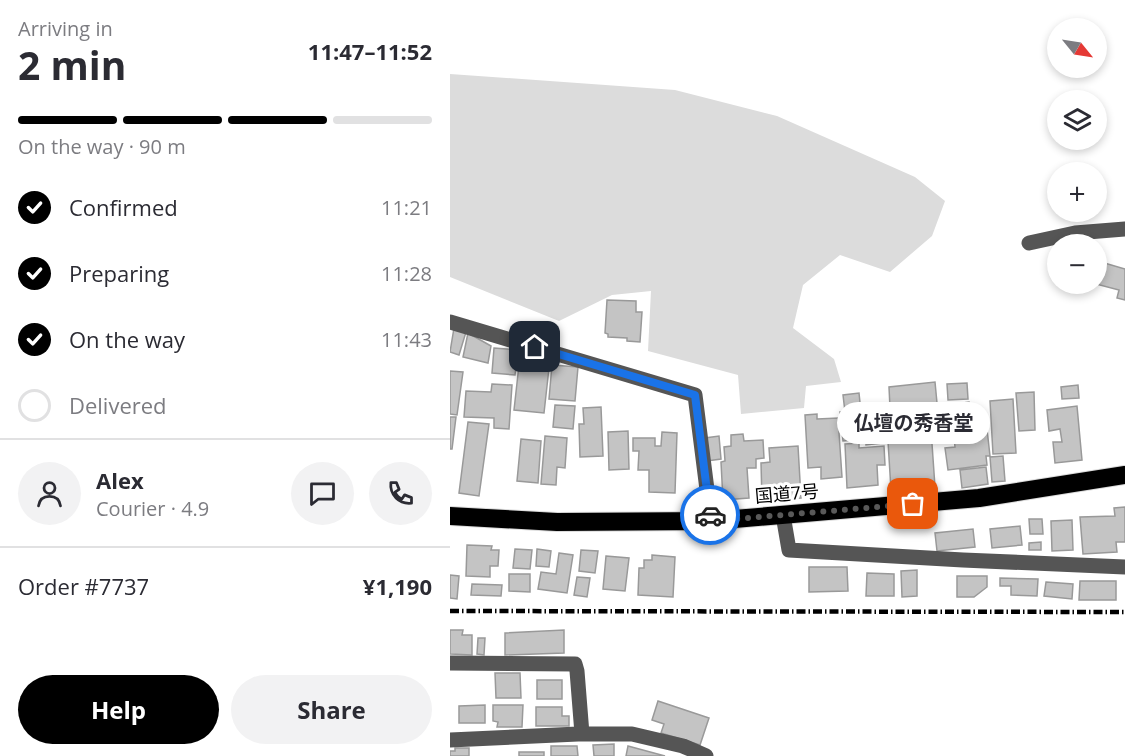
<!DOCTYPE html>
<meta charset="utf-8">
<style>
body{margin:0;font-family:"Open Sans","Noto Sans JP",sans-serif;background:#f2f2f3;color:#2b2b33;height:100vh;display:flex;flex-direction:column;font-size:22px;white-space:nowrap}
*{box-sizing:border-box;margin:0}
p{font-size:20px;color:#7c7c81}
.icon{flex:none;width:33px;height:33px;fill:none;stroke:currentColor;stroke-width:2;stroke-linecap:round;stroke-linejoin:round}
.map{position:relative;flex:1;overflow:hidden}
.panel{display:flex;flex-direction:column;background:#fff;width:450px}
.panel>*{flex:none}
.needle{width:39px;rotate:120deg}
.tools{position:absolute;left:597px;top:18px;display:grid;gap:12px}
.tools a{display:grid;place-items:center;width:60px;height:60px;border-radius:50%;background:#fff;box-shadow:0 3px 9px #0003;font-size:30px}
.pin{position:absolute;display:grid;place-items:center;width:51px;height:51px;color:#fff;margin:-26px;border-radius:12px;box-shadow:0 3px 9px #0006}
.courier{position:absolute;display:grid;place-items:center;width:60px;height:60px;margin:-30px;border:4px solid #1a73e8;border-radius:50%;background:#fff;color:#222;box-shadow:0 2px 8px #0007}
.bubble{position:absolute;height:42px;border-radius:21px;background:#fff;box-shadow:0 3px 9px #0003;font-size:20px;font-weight:700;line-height:42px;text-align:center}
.headline em{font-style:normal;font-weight:700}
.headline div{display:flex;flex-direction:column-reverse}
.headline{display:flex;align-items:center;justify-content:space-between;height:102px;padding:0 18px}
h1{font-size:39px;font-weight:700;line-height:45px}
.bar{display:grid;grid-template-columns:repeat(4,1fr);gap:9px 6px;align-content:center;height:72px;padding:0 18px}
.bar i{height:8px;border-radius:4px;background:#e1e1e2}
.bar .selected{background:#000}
.bar p{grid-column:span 4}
.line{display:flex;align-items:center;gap:15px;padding:0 18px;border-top:2px solid #e1e1e2}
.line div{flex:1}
.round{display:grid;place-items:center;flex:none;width:63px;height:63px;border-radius:32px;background:#f2f2f3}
ol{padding:0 18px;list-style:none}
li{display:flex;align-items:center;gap:18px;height:66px}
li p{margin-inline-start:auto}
li .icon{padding:6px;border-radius:50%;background:#000;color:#fff;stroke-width:4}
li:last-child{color:#7c7c81}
li i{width:33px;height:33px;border:3px solid #e1e1e2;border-radius:50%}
.primary-button{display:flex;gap:12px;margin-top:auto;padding:12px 18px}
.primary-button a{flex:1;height:69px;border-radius:36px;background:#000;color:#fff;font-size:24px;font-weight:700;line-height:69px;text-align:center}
.primary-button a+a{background:#f2f2f3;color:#2b2b33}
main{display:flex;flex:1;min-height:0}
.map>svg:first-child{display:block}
.green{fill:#dcdcdc}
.building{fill:#c4c4c4;stroke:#999;stroke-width:1.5}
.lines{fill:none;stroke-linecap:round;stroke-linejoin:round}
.highway-casing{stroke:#dbdbdb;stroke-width:20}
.minor{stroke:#555;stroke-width:15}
.highway{stroke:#000;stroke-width:18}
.rail{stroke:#000;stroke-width:4.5;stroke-dasharray:9 3 1.5 3;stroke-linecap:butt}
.done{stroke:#595959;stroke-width:6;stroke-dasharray:0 10.8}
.route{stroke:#1a73e8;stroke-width:8}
.labels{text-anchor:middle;stroke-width:6;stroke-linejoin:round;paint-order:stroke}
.street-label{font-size:18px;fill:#000;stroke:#fff}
</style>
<main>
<section class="panel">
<div class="headline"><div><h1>2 min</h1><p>Arriving in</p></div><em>11:47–11:52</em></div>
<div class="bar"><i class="selected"></i><i class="selected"></i><i class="selected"></i><i></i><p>On the way · 90 m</p></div>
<ol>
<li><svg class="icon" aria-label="check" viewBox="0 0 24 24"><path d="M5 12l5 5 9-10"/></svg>Confirmed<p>11:21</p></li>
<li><svg class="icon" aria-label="check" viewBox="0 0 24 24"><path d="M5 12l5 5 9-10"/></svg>Preparing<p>11:28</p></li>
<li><svg class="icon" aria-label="check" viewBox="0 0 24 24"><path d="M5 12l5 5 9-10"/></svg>On the way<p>11:43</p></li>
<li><i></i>Delivered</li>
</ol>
<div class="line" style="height:108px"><a class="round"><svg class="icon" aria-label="person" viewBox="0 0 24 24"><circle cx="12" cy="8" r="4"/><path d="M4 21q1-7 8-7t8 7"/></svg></a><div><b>Alex</b><p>Courier · 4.9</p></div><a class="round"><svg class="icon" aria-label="chat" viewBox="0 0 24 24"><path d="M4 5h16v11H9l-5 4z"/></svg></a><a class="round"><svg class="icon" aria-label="phone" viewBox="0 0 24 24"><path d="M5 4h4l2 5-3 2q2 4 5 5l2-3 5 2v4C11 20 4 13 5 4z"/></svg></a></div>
<div class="line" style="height:78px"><div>Order #7737</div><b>¥1,190</b></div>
<div class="primary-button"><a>Help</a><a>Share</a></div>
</section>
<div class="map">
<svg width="675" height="756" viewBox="0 0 675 756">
<rect width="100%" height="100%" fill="#fff"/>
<!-- green -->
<path class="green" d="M0,74L225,90L327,116L465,177L495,201L482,236L440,272L390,255L353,285L343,328L384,359L391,382L356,386L354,408L291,414L288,375L198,351L201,291L162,295L109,321L0,277Z"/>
<!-- building -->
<path class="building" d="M651,262L675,269V300L667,298L669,290L646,284Z
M157,300L186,301V312H192L190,342L177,341V338L158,337V334L155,333Z
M4,328L16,332L9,355L0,352Z
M18,333L41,346L38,363L13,357Z
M44,348L68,350L65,375L42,373Z
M70,356L100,359L94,413L64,410Z
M102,365L128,367L125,401L99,399Z
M0,371L13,372L7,415L0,414Z
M485,382L487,403L440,408L439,387Z
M517,383L518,399L498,400L497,384Z
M42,384L62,385L59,429L44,428V418L14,417L16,391L41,392Z
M628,385L629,398L612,399L611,387Z
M584,392L585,430L569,431L566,393Z
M409,393L411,412L429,410L432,443L416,445V439L393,441L390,412H395L393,395Z
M563,399L566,453L543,454L540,401Z
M519,402L520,412L500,414L499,405Z
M105,405L125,406L123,429L103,427Z
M475,406V416L480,415L485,487L441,490L436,409Z
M627,406L632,460L605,463L603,442H612L610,429L599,431L597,410Z
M151,407L153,456L130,457L129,424H134L133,408Z
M367,414V419L388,418L392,477L371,479V467L358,468L355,415Z
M524,415V422L536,420L540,456H536L537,465L498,470L495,448L505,447L502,418Z
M0,417H6L2,449H0Z
M18,422L39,424L29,496L9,493Z
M178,431L179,469L159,470L158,432Z
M212,432L227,433L225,493L199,492V470H188L189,451H183V438H205V446H211Z
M293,434L294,441L313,440L314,458L306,459V468H297L299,498L273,500L271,462L275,461L274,447L281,446V435Z
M95,436L117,438L115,468L107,467L106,485L91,484Z
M269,436L271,459L257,461L255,438Z
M71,439L91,441L88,483L67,481Z
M409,443V448L434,446L435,465H427L428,485L397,488L395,444Z
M348,446L351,498L312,500L311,463L320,462L319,448Z
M553,456L555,481L542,482L540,457Z
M536,467L538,484L512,488L510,470Z
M675,507V542H666L667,552L633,554L630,517L665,516L664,508Z
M579,519H592L593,534H580Z
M622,520L623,550L602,551L601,521Z
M570,526L572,545L542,548L540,529Z
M523,529L525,547L487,551L485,533Z
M591,542V550H579V543Z
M17,545L42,546L41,550H49L48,566H40V577L16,576Z
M65,549L82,550L80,569L63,568Z
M87,549L101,551L99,567L86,566Z
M131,550L148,551L145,573L129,571Z
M109,553L123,555L117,593L88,589L91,572L106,574Z
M202,555L225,557L223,597L188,595L189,568H194V560H202Z
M156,556L179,558L175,591L153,589Z
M359,567H397L398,591L359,592Z
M467,570V596L452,597L451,571Z
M417,573L444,574V596H416Z
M59,574H80V592L59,591Z
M0,575L9,576L7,599L0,598Z
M507,576H537V587L524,597H507Z
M127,577L140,578L137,597L124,595Z
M550,578L588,579L587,596L561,595V586H550Z
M630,581H666V600H629Z
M596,582L623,584L622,599L594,596Z
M22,584L52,585L51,596L21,595Z
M0,630H13L12,635H22V655L0,654Z
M114,630V653L55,655V633Z
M28,638H35L34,655L27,654Z
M45,673H70L71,698H46Z
M87,680H112V699H87Z
M208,701L259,718L250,745L211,733L214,724L202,720Z
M35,705V723H9V706Z
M43,705H73L72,727H47L48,722L43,721Z
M86,707H112V716H119V726H86Z
M164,744V756H144L143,745Z
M101,746H127L128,756H101Z
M178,746L215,756H176Z
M5,748H19V756H0V751H5Z
M69,752H94V756H69Z"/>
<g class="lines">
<!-- highway casing -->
<g class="highway-casing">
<path id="highway" d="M0,516L107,522L261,521L529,498L675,475"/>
</g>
<!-- minor -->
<path class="minor" d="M579,243L625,233L675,229
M0,322L245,395L261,521
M333,515L339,550L513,560L675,567
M0,663L125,664L127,671L132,734
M0,740L128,734H182L233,746L256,756"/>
<!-- highway -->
<use href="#highway" class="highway"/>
<!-- rail -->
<path class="rail" d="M0,611L675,612"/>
</g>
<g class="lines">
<!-- done -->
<path class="done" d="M260,515L261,521L463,504"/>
<!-- route -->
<path class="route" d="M85,347L245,395L260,515"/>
</g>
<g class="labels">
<!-- street labels -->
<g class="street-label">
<text transform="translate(337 494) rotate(-5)" y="6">国道7号</text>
</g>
</g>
</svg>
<div class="tools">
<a><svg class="needle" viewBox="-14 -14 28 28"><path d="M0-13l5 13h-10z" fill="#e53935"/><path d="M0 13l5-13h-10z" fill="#7c7c81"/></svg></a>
<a><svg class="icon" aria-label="layers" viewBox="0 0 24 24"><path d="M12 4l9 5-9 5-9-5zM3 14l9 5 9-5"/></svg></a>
<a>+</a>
<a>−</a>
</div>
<div class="pin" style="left:463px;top:504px;background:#ea580c"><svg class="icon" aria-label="bag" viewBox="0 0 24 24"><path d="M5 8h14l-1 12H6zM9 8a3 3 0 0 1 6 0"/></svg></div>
<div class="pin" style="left:85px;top:347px;background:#1f2937"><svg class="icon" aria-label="home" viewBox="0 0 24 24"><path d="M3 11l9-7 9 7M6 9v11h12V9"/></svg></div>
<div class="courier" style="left:260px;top:515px"><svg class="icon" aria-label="car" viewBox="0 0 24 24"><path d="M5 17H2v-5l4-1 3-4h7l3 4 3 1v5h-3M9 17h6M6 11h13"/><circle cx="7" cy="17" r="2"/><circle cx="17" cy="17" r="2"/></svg></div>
<div class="bubble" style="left:387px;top:402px;width:153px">仏壇の秀香堂</div>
</div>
</main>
